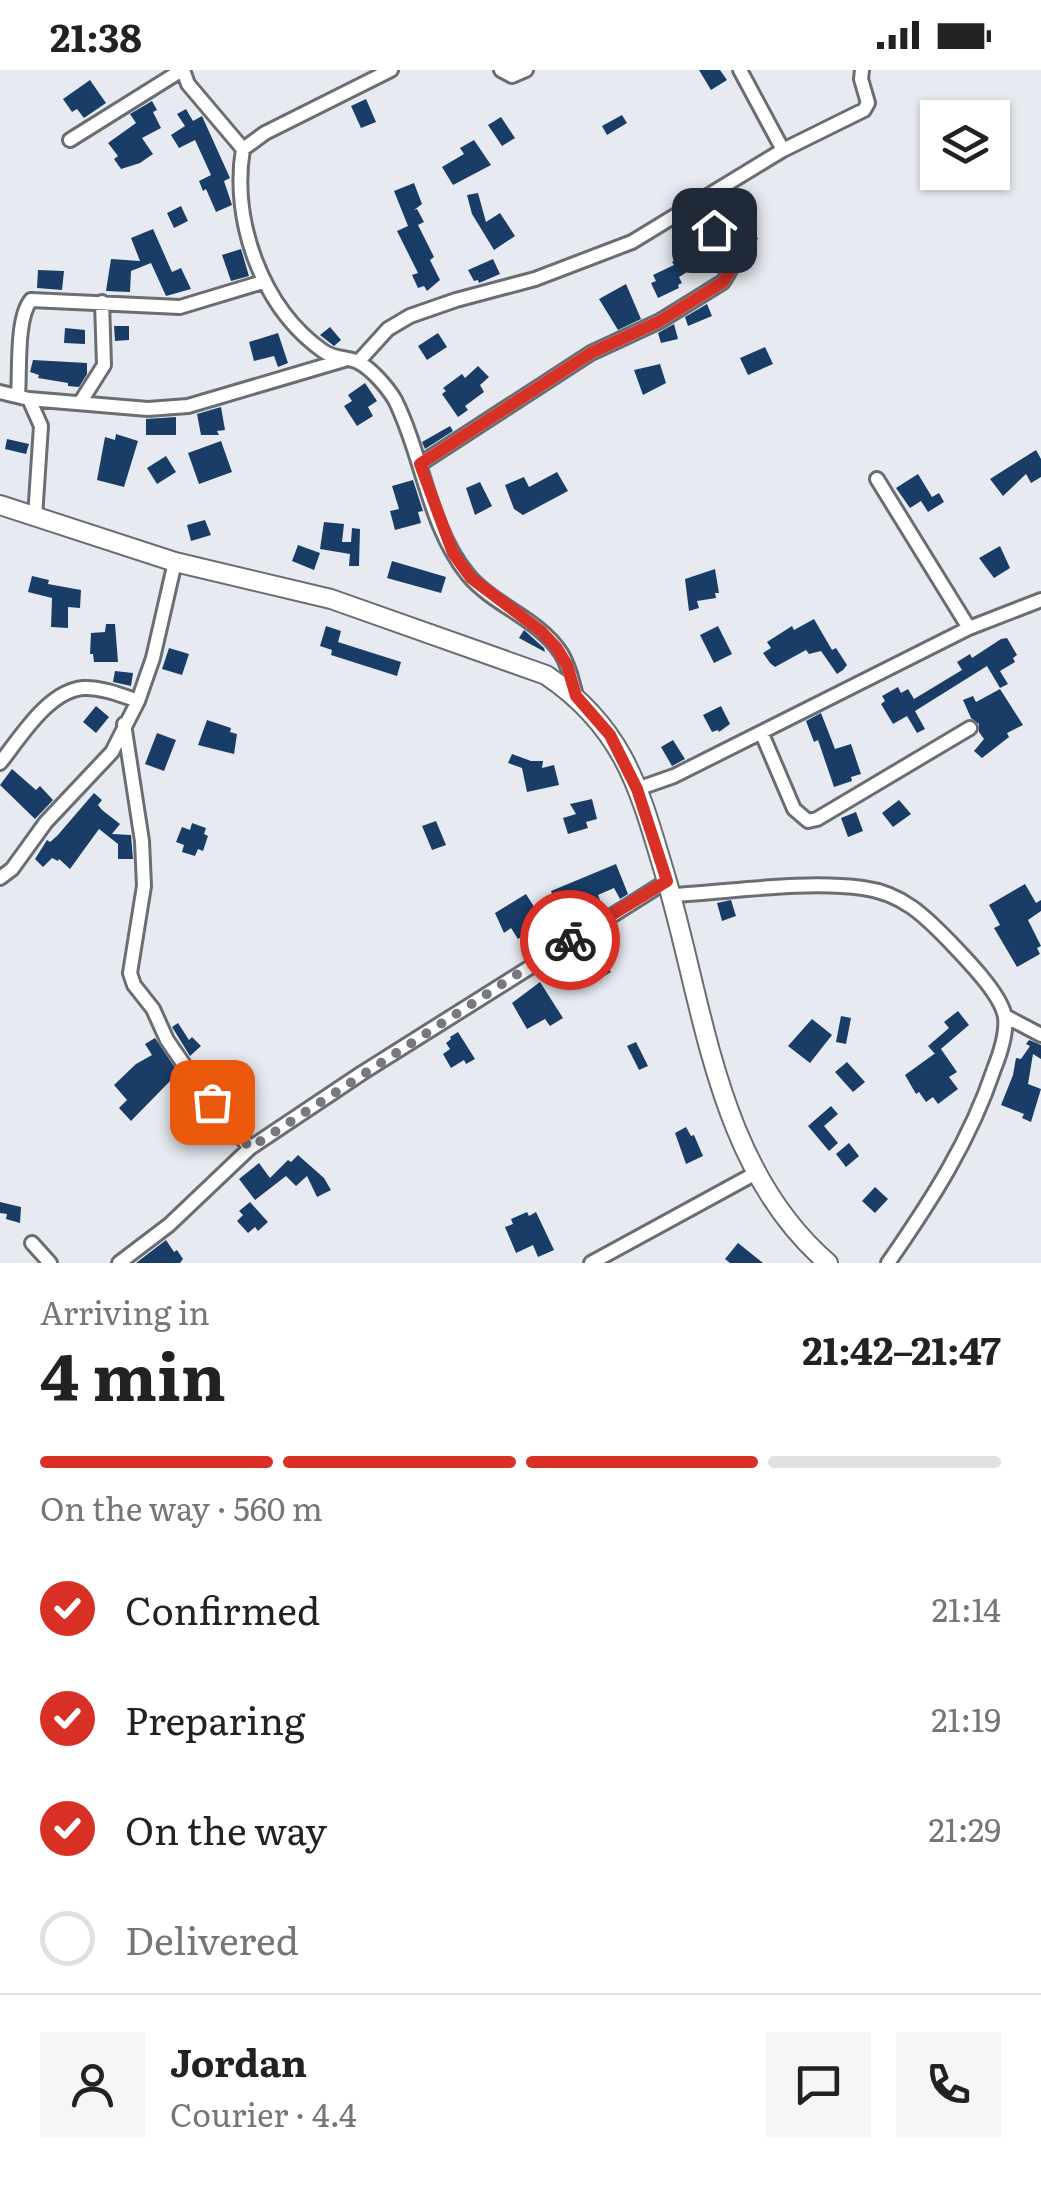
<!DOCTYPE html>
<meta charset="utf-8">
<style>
body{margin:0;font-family:Literata,serif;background:#f6f6f6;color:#222;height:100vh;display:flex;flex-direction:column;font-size:38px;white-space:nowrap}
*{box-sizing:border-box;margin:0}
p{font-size:32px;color:#767676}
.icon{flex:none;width:55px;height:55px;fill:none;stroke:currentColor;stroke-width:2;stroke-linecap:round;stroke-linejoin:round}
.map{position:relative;height:1193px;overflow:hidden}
.side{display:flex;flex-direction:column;background:#fff;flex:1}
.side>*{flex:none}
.tools{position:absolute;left:920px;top:30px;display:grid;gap:20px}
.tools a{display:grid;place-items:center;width:90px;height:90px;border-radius:0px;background:#fff;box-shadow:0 2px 8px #0004;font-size:50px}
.pin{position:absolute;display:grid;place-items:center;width:85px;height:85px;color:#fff;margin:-42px;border-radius:20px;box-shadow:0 5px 15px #0006}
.courier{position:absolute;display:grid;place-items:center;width:100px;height:100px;margin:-50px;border:8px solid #d93025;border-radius:50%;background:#fff;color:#222;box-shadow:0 2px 12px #0007}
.headline em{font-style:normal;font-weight:700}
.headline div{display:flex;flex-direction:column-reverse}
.headline{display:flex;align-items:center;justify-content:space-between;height:170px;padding:0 40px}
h1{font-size:65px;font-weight:700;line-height:75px}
.bar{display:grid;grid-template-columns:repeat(4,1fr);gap:15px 10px;align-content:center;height:120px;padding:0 40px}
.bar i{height:12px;border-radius:8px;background:#e0e0e0}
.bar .current{background:#d93025}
.bar p{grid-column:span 4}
.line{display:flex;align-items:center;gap:25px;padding:0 40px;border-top:2px solid #e0e0e0}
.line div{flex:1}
.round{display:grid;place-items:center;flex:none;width:105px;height:105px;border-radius:0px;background:#f6f6f6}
ol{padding:0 40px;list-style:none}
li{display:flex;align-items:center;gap:30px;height:110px}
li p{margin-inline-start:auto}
li .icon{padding:10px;border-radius:50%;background:#d93025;color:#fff;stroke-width:4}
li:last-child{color:#767676}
li i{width:55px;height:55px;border:5px solid #e0e0e0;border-radius:50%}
.status{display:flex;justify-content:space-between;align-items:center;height:70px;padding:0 50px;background:#fff;direction:ltr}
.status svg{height:28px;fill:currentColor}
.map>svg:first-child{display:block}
.building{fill:#1a3d68}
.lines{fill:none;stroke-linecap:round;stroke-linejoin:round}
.minor-casing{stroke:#6a6e73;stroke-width:18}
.tertiary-casing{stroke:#6a6e73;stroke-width:22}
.minor{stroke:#fff;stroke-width:12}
.tertiary{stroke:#fff;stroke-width:18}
.done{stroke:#77797d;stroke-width:10;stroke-dasharray:0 18}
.route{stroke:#d93025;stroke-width:12}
</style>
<div class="status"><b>21:38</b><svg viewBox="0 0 49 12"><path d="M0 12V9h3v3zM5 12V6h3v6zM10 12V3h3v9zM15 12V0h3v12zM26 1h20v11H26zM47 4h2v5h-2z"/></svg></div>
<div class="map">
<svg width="1041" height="1193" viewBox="0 0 1041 1193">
<rect width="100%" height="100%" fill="#e7ebf1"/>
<!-- building -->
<path class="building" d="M699,0H720L727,10L711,20Z
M90,10L106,33L84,48L77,39L72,42L63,29Z
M366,29L376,52L361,58L351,36Z
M152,31L157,40L153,42L161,58L142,68L153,84L140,93L121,99L114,89L118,86L108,73L136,53L130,44Z
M186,39L193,51L202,46L230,108L224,111L232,135L216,142L206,119L203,121L199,111L211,105L195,70L179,78L171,65L185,56L177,44Z
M622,45L627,53L607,65L602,56Z
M501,47L515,68L502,76L488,55Z
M474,70L491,95L453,115L442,97L464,84L460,78Z
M414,113L422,134L414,140L417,139L424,152L418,155L434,187L430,190L440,210L427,221L424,216L418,218L412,205L418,203L397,161L408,156L394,121Z
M478,123L486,152L500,143L515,166L494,180L472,144L467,125Z
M181,136L188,151L174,158L167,143Z
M746,143L758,169L736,179L722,154Z
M153,159L172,202L181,198L191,219L166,226L151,193L131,201L130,222L106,221L111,189L140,191L131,168Z
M241,179L249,206L231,211L222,185Z
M691,180L700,194L679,207L682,213L678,215L679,218L658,228L651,213L656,211L653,205L674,195L672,192Z
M493,189L500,204L479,213L478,210L474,211L468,200Z
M38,200L64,201L62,220L37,218Z
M626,214L641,249L618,260L599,229Z
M707,234L712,246L688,256L685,247Z
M674,254L678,269L661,273L658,263Z
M114,256H129V270L115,271Z
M330,257L341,270L334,276L320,265Z
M65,258L85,260V274L64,273Z
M278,263L288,293L278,297L274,286L254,291L249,272Z
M438,263L447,277L427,290L418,276Z
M765,277L773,294L748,305L740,288Z
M33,290L87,293V304L79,317L68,316V313L38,308L39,305L30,302Z
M660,294L666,313L643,325L634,300Z
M478,296L489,307L480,315L484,322L465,336L468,340L458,347L442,324L446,321L443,318L462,304L465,308Z
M365,313L377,331L368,337L373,346L357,356L344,336L352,331L348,325Z
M221,337L225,360L217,361L219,365H201L197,344Z
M176,347V365H146V349Z
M450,356L453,361L425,379L422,372Z
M116,364L138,371L124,417L97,410L105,367L115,370Z
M7,369L29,374L26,384L5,379Z
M221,371L232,402L199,414L188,383Z
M1036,380L1041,389V407L1031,413L1026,404L1003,426L990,409Z
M166,386L176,402L157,414L147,398Z
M557,402L568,421L523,445L514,439L505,415L524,407L529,417Z
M918,404L932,427L939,423L944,432L928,442L921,431L910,438L896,418Z
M413,410L423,441L418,442L421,453L395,460L390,441L399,439L392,416Z
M480,412L492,436L475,445L466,418Z
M205,450L211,465L191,471L187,455Z
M324,452L344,454L342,472H351L352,458L360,459L359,496H349L350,484L320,479Z
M298,475L320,483L314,500L292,491Z
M1000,476L1010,498L994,508L979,488Z
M392,491L446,507L441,523L387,508Z
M715,499L719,523H715L716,528L697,531L699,538L689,541L685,509Z
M32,506L49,510L48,514L81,520L80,538L68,537V558L51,557L52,528L28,522Z
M814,549L832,580L836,578L847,595L843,600L837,604L821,581L809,584L806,580L775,597L770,593L763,583L771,578L767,572L792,556L794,560Z
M106,554H115L118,592H94L93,584H90L91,563L105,562Z
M326,556L341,561L338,572L401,592L397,606L331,585L332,580L320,576Z
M718,556L732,584L714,593L700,565Z
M524,560L544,578L545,582L519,568Z
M1007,568L1017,585L1013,588L1015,592L1000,601L1008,614L1000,618L987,596L915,641L925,659L917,663L907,646L893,654L881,634L885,631L882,626L898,617L901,623L908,619L914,629L962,600L957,592L970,584L972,588L1001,569Z
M169,578L189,584L182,605L162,599Z
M115,601L133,603L131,616L113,612Z
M1000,619L1023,655L1007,663L1009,667L982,688L974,681L984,669L979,662V654L971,648L963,630L973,626L976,632Z
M96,636L109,647L96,663L83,652Z
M721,636L730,654L719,662L718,660L712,662L703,645Z
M821,643L835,679L851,674L861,704L851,707L852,711L834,717L818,670L814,672L806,651Z
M207,650L231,658L230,662L237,664L234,684L198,675Z
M157,663L176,670L164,701L145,694Z
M673,670L685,689L672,696L661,677Z
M512,684L531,691H543L542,698L554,695L559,715L527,722L522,698L508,693Z
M12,699L36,720L40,716L53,730L35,749L0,715Z
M94,723L102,730L98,735L102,740L120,754L112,764L131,765L133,789H118V774L99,759L70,799L59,789L58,791L52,788L43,797L35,789L47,770L50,772L57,766Z
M592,729L597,749L586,752L588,758L568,764L563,748L576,744L570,734Z
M899,730L911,744L893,757L882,743Z
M856,742L863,761L848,767L841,748Z
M436,751L446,775L432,780L422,756Z
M192,753L206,758L204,764L208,766L203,781L198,779L195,786L182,782L184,775L176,772L182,757L190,760Z
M616,794L628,824L620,829L614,818L598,825L600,830L585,835L587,838L573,848L562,832L556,834L551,821Z
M1025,814L1036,833L1041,830V841L1028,850L1041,876L1037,878L1040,884L1017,897L994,858L1000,855L989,835Z
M526,824L538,843L524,852L530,861L518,869L511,858L504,863L495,843Z
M731,830L736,846L722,851L717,833Z
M600,875L610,890L605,893L611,902L594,912L583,893L588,890L584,882Z
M540,912L563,948L550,956L545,949L527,959L512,933Z
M958,941L969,955L935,984L928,976L949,958L944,952Z
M841,946L851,948L846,974L836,972Z
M812,949L832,965L810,993L788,976Z
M178,953L189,970L192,967L201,976L190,986L172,957Z
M458,962L475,989L466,994L464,990L451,998L443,984L450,979L446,973L451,969L450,967Z
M155,968L194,1026L191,1028L186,1020L181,1023L172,1009L131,1051L119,1038L127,1030L114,1015L136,994L152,985L145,974Z
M1029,970L1041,975V989L1033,984L1028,1014L1041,1019L1031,1052L1022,1048L1024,1044L1001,1035L1013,1005L1016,988L1021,989L1030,976L1026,974Z
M636,972L648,996L639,1000L627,976Z
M941,979L957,1002L949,1007L958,1019L938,1034L933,1027L926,1032L919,1022L916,1024L905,1005Z
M847,992L865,1012L853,1022L835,1002Z
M831,1036L838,1044L824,1056L838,1073L829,1081L808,1056Z
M686,1057L691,1066L694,1065L703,1086L686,1094L675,1063Z
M849,1073L859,1086L846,1097L836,1084Z
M298,1085L324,1108L331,1120L317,1127L307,1106L296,1116L286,1106L255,1130L239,1109L259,1093L270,1108L288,1090L291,1092Z
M875,1117L888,1129L875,1143L862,1131Z
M0,1132L21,1137L20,1153L6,1149L7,1144L0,1143Z
M250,1132L268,1152L258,1161L255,1157L248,1163L237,1151L243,1145L239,1141Z
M527,1142L529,1146L536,1142L554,1180L538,1187L533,1175L516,1183L505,1157L513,1154L511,1149Z
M166,1170L174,1182L177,1180L183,1189L180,1193H136Z
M738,1173L763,1193H730L725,1189Z"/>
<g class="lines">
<!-- minor casing -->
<g class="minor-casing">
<path id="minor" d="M183,0L188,14L243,79
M391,0L265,63L243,79C231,151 262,238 323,281C334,289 347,287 358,292C371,298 388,318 395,330C423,386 428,456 468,505C494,536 538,548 561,583C569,596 572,611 576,626
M501,0L512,6L526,0
M740,0L783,80
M70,70L182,0
M358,292L388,259L410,246L456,230L535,209L632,172L783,80L864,40L868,33L861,9L862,0
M0,322L29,329L41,356L35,447
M18,326C20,301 16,248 31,230L180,237L263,212
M29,329L148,339L188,336L344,290
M80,333L104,295L102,232
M420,394L591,283L660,251L723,212L733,195L699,134
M877,409L969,558
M124,654L142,771L144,816L130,903L134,915L153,939L167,970L198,1015L250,1078
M762,664L794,739L808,751L817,749L970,658
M0,693C20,668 48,621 83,618C101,617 121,625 138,631
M637,719L674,706L969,558L1041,530
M0,808L12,799L46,752L112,682L138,631L153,588L175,492
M672,825C732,822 803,810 863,818C902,823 925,846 951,873C967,890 1001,924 1005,947C1007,964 1000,984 994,999C970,1071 931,1131 888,1193
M1005,946L1041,965
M32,1173L50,1193
M119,1193L169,1155L250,1078L362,1003L667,811
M591,1193L756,1103"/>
</g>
<!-- tertiary casing -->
<g class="tertiary-casing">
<path id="tertiary" d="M0,435L175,492L331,529L546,605C625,658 640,721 666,808C705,940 717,1098 828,1193"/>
</g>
<!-- minor -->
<use href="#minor" class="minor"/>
<!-- tertiary -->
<use href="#tertiary" class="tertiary"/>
</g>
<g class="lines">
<!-- done -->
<path class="done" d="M212,1032L250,1078L570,870"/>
<!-- route -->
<path class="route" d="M570,870L667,811L637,719L610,665L576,626L567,595L556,577L541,561L471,508L453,483L420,394L591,283L660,251L723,212L733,195L714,160"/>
</g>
</svg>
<div class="tools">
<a><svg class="icon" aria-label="layers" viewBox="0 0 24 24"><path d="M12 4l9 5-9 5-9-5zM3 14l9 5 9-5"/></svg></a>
</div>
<div class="pin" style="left:212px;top:1032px;background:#ea580c"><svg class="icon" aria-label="bag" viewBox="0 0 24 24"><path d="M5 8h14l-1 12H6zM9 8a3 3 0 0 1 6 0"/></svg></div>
<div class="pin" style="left:714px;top:160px;background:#1f2937"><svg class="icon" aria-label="home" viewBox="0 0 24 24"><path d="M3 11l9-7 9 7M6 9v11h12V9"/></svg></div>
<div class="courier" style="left:570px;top:870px"><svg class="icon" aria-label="bike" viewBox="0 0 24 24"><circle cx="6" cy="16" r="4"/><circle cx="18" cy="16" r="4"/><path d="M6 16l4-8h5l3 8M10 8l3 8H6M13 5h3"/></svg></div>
</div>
<section class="side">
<div class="headline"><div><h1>4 min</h1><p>Arriving in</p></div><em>21:42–21:47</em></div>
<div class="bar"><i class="current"></i><i class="current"></i><i class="current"></i><i></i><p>On the way · 560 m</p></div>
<ol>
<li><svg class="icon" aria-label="check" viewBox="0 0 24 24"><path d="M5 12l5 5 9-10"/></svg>Confirmed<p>21:14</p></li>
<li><svg class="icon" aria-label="check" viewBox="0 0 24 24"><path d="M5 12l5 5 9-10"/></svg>Preparing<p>21:19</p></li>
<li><svg class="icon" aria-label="check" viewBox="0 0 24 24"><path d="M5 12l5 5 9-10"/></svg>On the way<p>21:29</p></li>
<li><i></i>Delivered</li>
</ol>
<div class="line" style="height:180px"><a class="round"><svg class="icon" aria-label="person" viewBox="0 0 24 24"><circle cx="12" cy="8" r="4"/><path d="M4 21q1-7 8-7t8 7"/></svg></a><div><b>Jordan</b><p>Courier · 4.4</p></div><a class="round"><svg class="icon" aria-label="chat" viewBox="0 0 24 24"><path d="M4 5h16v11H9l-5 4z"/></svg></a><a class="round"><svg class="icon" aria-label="phone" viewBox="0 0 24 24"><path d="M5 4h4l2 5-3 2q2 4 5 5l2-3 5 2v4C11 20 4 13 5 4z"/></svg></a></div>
</section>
